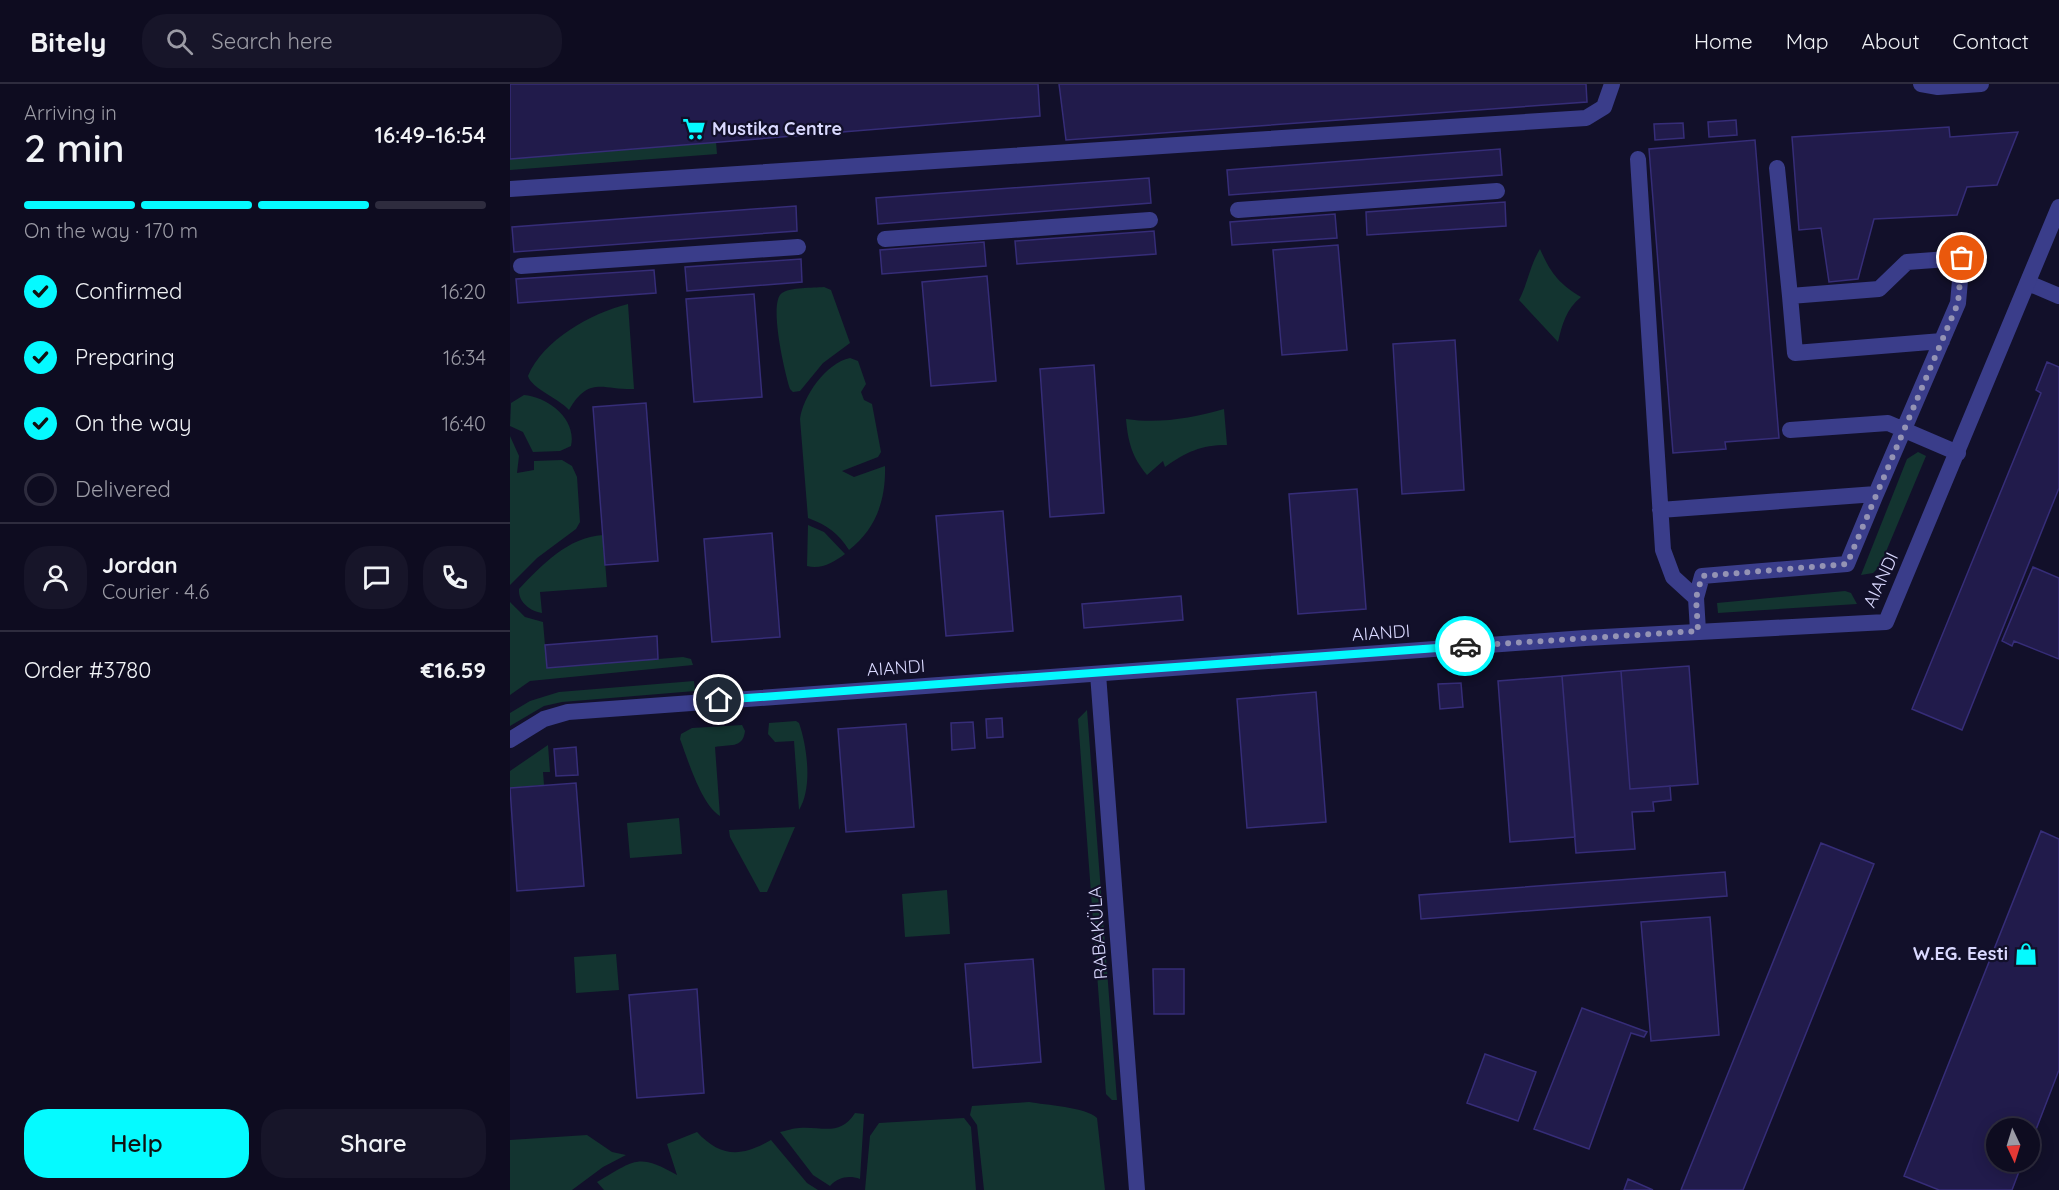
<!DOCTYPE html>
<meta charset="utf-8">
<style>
body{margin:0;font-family:Quicksand,sans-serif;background:#171529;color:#f1f3f6;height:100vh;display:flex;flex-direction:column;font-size:22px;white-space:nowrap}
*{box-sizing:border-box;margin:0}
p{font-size:20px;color:#9b9ba5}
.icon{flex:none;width:33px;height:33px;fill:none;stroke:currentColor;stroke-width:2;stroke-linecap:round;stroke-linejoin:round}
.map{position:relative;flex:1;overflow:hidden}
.drawer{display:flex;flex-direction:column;background:#0e0c20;width:510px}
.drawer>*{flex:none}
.needle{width:39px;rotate:176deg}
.fabs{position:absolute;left:1476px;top:1034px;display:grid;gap:12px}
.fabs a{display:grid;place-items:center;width:54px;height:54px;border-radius:50%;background:#0e0c20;box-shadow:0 3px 15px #0003,0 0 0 2px #2e2c3e;font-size:30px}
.pin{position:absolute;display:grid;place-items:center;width:51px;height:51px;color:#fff;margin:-26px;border:3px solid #fff;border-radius:50%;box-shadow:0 2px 6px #0007}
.courier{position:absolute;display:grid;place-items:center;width:60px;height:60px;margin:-30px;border:4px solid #05faff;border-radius:50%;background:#fff;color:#222;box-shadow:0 2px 8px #0007}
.overview em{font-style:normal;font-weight:600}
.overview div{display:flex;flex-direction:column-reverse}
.overview{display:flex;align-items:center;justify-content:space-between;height:102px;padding:0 24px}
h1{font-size:39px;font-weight:600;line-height:45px}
.bar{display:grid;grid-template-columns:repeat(4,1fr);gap:9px 6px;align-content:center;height:72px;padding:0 24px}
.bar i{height:8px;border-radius:4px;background:#2e2c3e}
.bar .on{background:#05faff}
.bar p{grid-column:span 4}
.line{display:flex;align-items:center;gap:15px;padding:0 24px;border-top:2px solid #2e2c3e}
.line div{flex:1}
.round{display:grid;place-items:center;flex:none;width:63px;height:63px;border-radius:24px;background:#171529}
ol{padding:0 24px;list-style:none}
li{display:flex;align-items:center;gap:18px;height:66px}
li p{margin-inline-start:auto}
li .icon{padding:6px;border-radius:50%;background:#05faff;color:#111;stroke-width:4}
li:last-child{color:#9b9ba5}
li i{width:33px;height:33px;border:3px solid #2e2c3e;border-radius:50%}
.action{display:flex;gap:12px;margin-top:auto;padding:12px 24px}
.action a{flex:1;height:69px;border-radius:24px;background:#05faff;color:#111;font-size:24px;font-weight:600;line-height:69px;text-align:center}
.action a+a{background:#171529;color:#f1f3f6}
header{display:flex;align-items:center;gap:36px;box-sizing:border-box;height:84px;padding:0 30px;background:#0e0c20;border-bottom:2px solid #2e2c3e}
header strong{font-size:28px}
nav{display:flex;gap:33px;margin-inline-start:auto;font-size:21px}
.search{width:420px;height:54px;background:#171529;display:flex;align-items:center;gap:15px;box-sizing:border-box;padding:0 21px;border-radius:24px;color:#9b9ba5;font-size:22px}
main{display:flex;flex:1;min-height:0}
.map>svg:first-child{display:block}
.green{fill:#133430}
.building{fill:#211b4b;stroke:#362d78;stroke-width:1.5}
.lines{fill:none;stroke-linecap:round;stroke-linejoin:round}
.service{stroke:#3a3d8a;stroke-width:16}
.minor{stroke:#3a3d8a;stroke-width:16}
.done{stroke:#9493b4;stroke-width:6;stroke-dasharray:0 10.8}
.route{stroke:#05faff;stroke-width:8}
.labels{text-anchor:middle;stroke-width:4.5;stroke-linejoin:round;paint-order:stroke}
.poi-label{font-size:18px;font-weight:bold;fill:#dad9ff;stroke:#12102a;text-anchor:start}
.street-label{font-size:18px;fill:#dad9ff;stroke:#12102a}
</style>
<header>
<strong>Bitely</strong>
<div class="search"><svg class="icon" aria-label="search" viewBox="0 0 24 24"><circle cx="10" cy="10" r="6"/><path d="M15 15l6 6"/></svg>Search here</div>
<nav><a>Home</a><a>Map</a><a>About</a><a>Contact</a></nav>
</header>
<main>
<section class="drawer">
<div class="overview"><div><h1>2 min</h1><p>Arriving in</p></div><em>16:49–16:54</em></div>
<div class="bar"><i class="on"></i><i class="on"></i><i class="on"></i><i></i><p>On the way · 170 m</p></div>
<ol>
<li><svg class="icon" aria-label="check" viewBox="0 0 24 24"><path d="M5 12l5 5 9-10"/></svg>Confirmed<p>16:20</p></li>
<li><svg class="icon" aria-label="check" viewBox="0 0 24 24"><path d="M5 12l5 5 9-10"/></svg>Preparing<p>16:34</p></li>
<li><svg class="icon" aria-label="check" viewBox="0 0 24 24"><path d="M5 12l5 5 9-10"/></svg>On the way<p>16:40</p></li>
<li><i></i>Delivered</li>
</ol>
<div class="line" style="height:108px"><a class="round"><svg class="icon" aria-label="person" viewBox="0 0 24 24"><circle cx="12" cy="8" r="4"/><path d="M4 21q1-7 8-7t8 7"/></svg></a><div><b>Jordan</b><p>Courier · 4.6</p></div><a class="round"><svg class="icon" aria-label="chat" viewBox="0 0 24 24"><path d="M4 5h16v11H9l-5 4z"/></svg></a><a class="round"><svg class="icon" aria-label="phone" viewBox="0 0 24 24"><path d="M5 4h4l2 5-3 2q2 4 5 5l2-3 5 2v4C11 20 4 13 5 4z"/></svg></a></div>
<div class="line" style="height:78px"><div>Order #3780</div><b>€16.59</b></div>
<div class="action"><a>Help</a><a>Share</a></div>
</section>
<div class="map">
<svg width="1549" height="1106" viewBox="0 0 1549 1106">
<rect width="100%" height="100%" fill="#12102a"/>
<!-- green -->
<path class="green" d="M206,58L207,70L0,86V75Z
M1030,165C1040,188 1049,200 1071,213C1056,225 1052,241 1048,258L1009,216C1018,199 1020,181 1030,165Z
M314,203L321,206L340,259L313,279L290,307L283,308L280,305C275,290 258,218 272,209C281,203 302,204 314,203Z
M118,220L124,305C93,306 79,291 59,326C47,313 22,305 18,292C33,256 81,229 118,220Z
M340,274L348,277L356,300L351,308L354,316L362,320L371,368L368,373L332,387L344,393L375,382C376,416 366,445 339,466C328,449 317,441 298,434L290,335C293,312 316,279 340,274Z
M14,311C38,313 67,335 61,362L50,367L23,368L13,348L0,342L1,319Z
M714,325L717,361C691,361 676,368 655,383L653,377L637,391C622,373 618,358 616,335C650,340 682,334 714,325Z
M0,352L9,372L7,389L24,386V377L52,376L62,382L67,393L70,438L66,445L27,474L0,501Z
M1408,368L1416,372L1370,482L1363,489L1351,491L1397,375Z
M298,441L314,448L335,470C324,478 311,486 297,482Z
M93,451L97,503L30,508L32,529C20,527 8,518 9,505C32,481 58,453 93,451Z
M1335,507L1341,509L1347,520L1208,529L1207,519Z
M0,518L15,533L33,538L37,584L173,573L181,575L183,581L30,596L20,597L0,611Z
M184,597L185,607L52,618L34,622L0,642V629L20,617L49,608Z
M577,626L607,1016H602L596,1010L568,635Z
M286,637L289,639C297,662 303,704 289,726L284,657L265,658L258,650L259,639Z
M232,641L235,647C233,665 219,660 205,663L210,732C191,720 178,676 170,655L171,650L182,644Z
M38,661L40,688H33L34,701L0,704V687Z
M169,734L172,770L120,774L117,739Z
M285,743L257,808H250L220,753L219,746Z
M437,806L440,850L395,853L392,810Z
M106,870L109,906L66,909L64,873Z
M519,1018C535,1021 576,1023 587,1034L595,1106H474L467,1041L460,1031L462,1022Z
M345,1029L354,1030L350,1095C339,1091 328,1093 320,1102L303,1091L270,1048C276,1047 283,1044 289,1044C312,1042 330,1053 345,1029Z
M454,1034L461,1043L466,1106H355L360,1052L369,1039Z
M187,1048C211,1074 232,1073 261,1056L297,1099L308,1106H94L87,1098C124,1077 127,1068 167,1091L157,1060Z
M77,1051L102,1068L116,1071L93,1083L62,1106H0V1056Z"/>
<!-- building -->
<path class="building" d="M0,0H528L530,32L0,75Z
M549,0H1076L1077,18L556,56Z
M1226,36L1227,51L1199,53L1198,38Z
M1173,39L1174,54L1145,56L1144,40Z
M1439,43L1440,53L1508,48L1487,101L1457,103L1447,131L1364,135L1348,195L1319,198L1311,144L1289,146L1282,53Z
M1245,56L1269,354L1215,358L1216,365L1163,369L1139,65Z
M990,65L992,91L719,111L717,86Z
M639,94L641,119L368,140L366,114Z
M995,118L996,142L857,151L856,128Z
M286,122L287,147L4,168L2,143Z
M825,130L827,154L722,161L720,138Z
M644,147L646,170L507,180L505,157Z
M474,158L476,182L372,190L370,166Z
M828,161L837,266L772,271L763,166Z
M291,175L292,198L177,207L175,183Z
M144,186L146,209L8,219L6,195Z
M477,192L486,297L421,302L412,198Z
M244,210L252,313L184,318L176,215Z
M945,256L954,406L892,410L883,260Z
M1537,278L1549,283V404L1452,646L1402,625L1531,309L1526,306Z
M584,281L594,429L540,433L530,285Z
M136,319L148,477L95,481L83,323Z
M847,405L856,525L788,530L779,410Z
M493,427L503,547L436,552L426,432Z
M262,449L270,553L202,558L194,455Z
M1523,483L1549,494V575L1504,557L1502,562L1492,557Z
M671,512L673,536L574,544L572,520Z
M147,552L148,575L37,584L35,561Z
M1179,582L1188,700L1120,705L1111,587Z
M1111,587L1120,705L1160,702L1161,716L1143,718L1144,727L1122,728L1125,765L1066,769L1052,592Z
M1052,592L1065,753L1000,758L988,597Z
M951,599L953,623L930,625L928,600Z
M806,608L816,738L737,744L727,615Z
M492,634L493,653L477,654L476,635Z
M463,638L465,664L442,666L441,639Z
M396,640L404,743L336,748L328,645Z
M66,663L68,691L46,692L44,665Z
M66,699L74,802L7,807L0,704Z
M1531,747L1549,755V986L1520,1061V1044H1486V1077H1513L1502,1106H1429L1394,1092Z
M1311,759L1364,780L1233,1106H1171Z
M1215,788L1217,812L911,835L909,811Z
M1200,833L1209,951L1141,957L1131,838Z
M523,875L531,978L463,984L455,880Z
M643,885H674V930H644Z
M187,905L194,1009L127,1014L119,911Z
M1072,924L1137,948L1134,953L1121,949L1079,1065L1024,1045Z
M975,970L1026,988L1008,1037L957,1019Z
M1118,1095L1143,1106H1114Z"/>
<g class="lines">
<!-- service -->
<path class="service" d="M1411,0L1428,3L1471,0
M1128,75L1153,466L1163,493L1186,514L1188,547
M1267,84L1280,212
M0,105L1076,34L1094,23L1102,0
M728,126L987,107
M375,155L640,136
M11,182L288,163
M1518,199L1549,212
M1280,346L1378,339L1448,369
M1150,426L1366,410L1448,219L1452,174L1397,178L1369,205L1280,212L1285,269L1432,257
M1186,514L1192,492L1337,480L1366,410
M588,590L627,1106"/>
<!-- minor -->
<path class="minor" d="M0,656L34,635L58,628L1075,554L1376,538L1549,123"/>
</g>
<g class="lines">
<!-- done -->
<path class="done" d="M955,562L1188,547L1186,514L1192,492L1337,480L1448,219L1452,174"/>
<!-- route -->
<path class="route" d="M209,616L955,562"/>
</g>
<!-- icons -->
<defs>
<g id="supermarket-bare" transform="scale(1.8)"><path d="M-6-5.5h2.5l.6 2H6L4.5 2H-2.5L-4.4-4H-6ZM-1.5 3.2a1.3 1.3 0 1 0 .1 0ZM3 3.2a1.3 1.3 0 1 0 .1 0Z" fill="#05faff" stroke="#12102a" stroke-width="2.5" paint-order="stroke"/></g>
<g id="shop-bare" transform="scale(1.8)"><path d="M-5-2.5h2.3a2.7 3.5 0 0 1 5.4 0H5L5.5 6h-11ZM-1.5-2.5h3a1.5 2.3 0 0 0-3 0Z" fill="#05faff" stroke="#12102a" stroke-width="2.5" paint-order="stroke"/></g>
</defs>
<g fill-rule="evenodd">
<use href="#supermarket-bare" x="184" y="45"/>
<use href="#shop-bare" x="1516" y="870"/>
</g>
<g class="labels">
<!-- poi labels -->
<g class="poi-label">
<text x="202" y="51">Mustika Centre</text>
<text x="1498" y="876" text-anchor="end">W.EG. Eesti</text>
</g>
<!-- street labels -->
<g class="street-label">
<text transform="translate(1371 496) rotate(-65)" y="6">AIANDI</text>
<text transform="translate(871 549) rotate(-4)" y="6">AIANDI</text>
<text transform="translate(386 584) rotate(-4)" y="6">AIANDI</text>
<text transform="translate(588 849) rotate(-94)" y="6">RABAKÜLA</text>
</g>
</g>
</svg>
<div class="fabs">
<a><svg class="needle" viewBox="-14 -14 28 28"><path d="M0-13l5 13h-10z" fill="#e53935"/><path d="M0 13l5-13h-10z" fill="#9b9ba5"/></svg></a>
</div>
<div class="pin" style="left:1452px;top:174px;background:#ea580c"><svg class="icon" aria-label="bag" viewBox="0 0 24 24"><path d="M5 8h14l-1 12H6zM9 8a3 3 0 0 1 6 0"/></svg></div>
<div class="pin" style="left:209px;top:616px;background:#1f2937"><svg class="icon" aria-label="home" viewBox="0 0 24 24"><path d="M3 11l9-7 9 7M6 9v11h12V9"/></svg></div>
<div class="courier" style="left:955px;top:562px"><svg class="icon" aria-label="car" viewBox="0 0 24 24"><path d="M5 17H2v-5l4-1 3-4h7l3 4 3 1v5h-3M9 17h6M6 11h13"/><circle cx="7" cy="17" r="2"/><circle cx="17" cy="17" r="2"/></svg></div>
</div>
</main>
